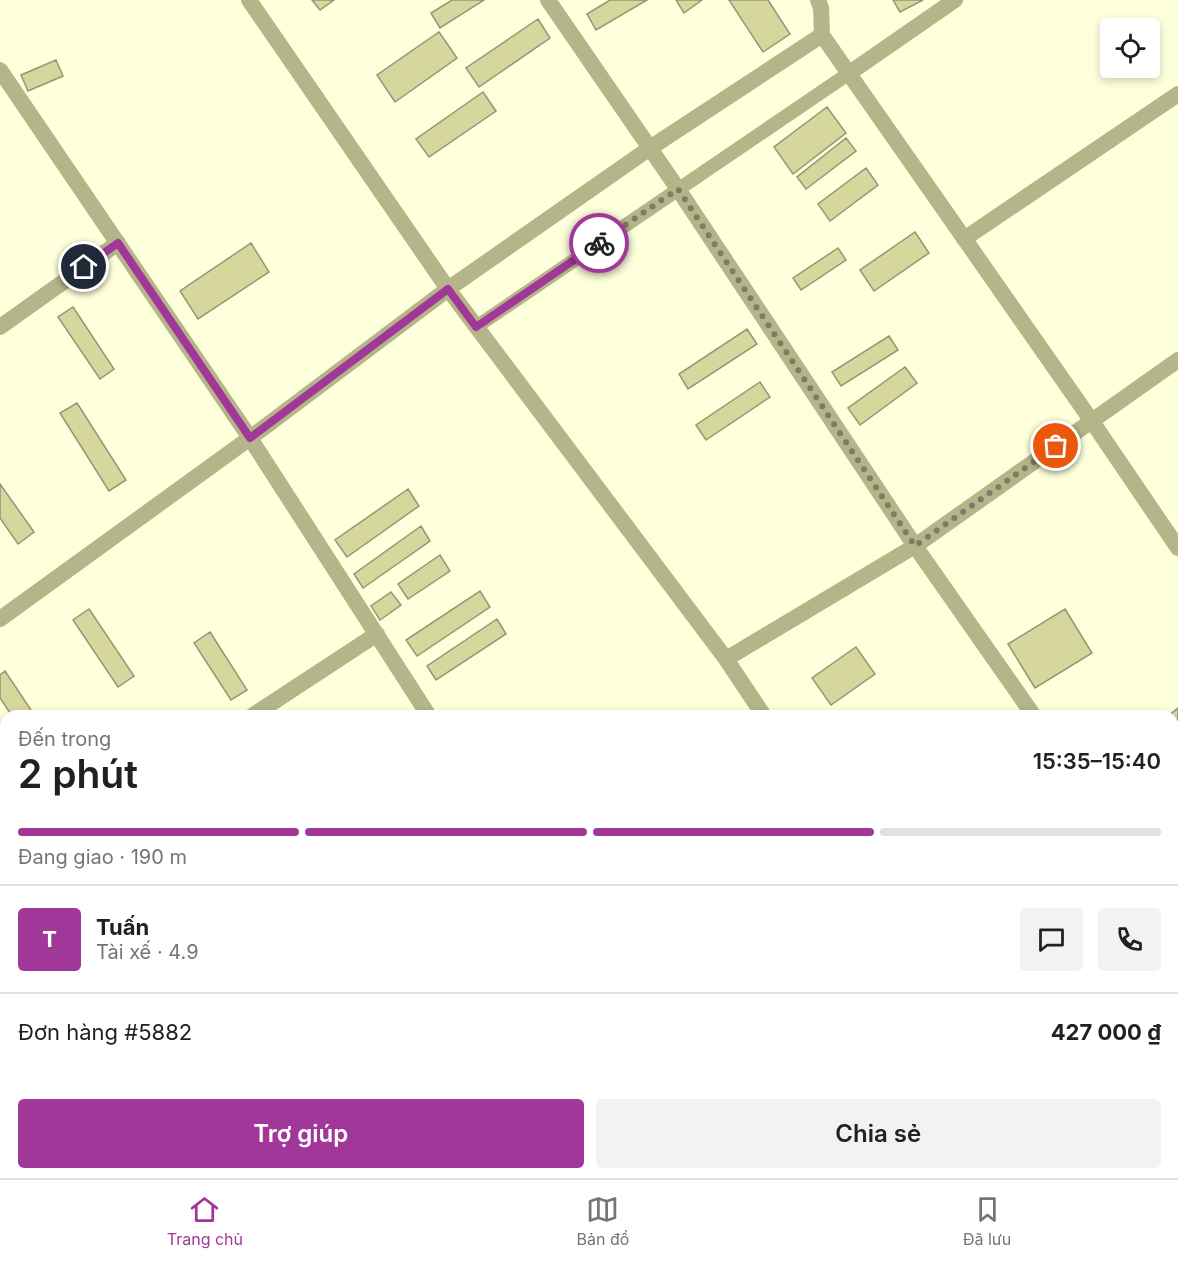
<!DOCTYPE html>
<html lang="vi">
<meta charset="utf-8">
<style>
body{margin:0;font-family:Inter,sans-serif;background:#f2f2f2;color:#202124;height:100vh;display:flex;flex-direction:column;font-size:22px;white-space:nowrap}
*{box-sizing:border-box;margin:0}
p{font-size:20px;color:#757577}
.icon{flex:none;width:33px;height:33px;fill:none;stroke:currentColor;stroke-width:2;stroke-linecap:round;stroke-linejoin:round}
.map{position:relative;flex:1;overflow:hidden}
.side{position:absolute;left:0px;top:710px;width:1179px;height:470px;display:flex;flex-direction:column;background:#fff;border-radius:18px 18px 0 0;box-shadow:0 3px 9px #0003}
.side>*{flex:none}
.buttons{position:absolute;left:1100px;top:18px;display:grid;gap:12px}
.buttons a{display:grid;place-items:center;width:60px;height:60px;border-radius:6px;background:#fff;box-shadow:0 3px 9px #0003;font-size:30px}
.pin{position:absolute;display:grid;place-items:center;width:51px;height:51px;color:#fff;margin:-26px;border:3px solid #fff;border-radius:50%;box-shadow:0 2px 6px #0007}
.courier{position:absolute;display:grid;place-items:center;width:60px;height:60px;margin:-30px;border:4px solid #a13799;border-radius:50%;background:#fff;color:#222;box-shadow:0 2px 8px #0007}
.overview em{font-style:normal;font-weight:600}
.overview div{display:flex;flex-direction:column-reverse}
.overview{display:flex;align-items:center;justify-content:space-between;height:102px;padding:0 18px}
h1{font-size:39px;font-weight:600;line-height:45px}
.bar{display:grid;grid-template-columns:repeat(4,1fr);gap:9px 6px;align-content:center;height:72px;padding:0 18px}
.bar i{height:8px;border-radius:4px;background:#e0e0e0}
.bar .active{background:#a13799}
.bar p{grid-column:span 4}
.line{display:flex;align-items:center;gap:15px;padding:0 18px;border-top:2px solid #e0e0e0}
.line div{flex:1}
.round{display:grid;place-items:center;flex:none;width:63px;height:63px;border-radius:6px;background:#f2f2f2}
.primary-button{display:flex;gap:12px;margin-top:auto;padding:12px 18px}
.primary-button a{flex:1;height:69px;border-radius:6px;background:#a13799;color:#fff;font-size:24px;font-weight:600;line-height:69px;text-align:center}
.primary-button a+a{background:#f2f2f2;color:#202124}
.menu{display:flex;justify-content:space-around;align-items:center;height:84px;border-top:2px solid #e0e0e0;background:#fff;font-size:16px;color:#757577}
.menu a{display:grid;justify-items:center;gap:3px}
.menu .active{color:#a13799}
.map>svg:first-child{display:block}
.building{fill:#d6d79c;stroke:#959675;stroke-width:1.5}
.lines{fill:none;stroke-linecap:round;stroke-linejoin:round}
.service{stroke:#b4b588;stroke-width:14}
.minor{stroke:#b4b588;stroke-width:16}
.done{stroke:#7d7d67;stroke-width:6;stroke-dasharray:0 10.8}
.route{stroke:#a13799;stroke-width:8}
</style>
<div class="map">
<svg width="1178" height="1178" viewBox="0 0 1178 1178">
<rect width="100%" height="100%" fill="#feffdb"/>
<!-- building -->
<path class="building" d="M312,0H334L320,10Z
M452,0H484L440,28L431,13Z
M610,0H647L596,30L587,14Z
M676,0H702L684,13Z
M729,0H768L790,34L763,52Z
M893,0H923L900,12Z
M538,19L550,38L479,87L466,68Z
M439,32L457,58L395,102L377,75Z
M56,60L63,76L28,91L21,75Z
M483,92L496,111L429,157L416,139Z
M827,107L846,133L793,174L774,147Z
M846,138L856,151L806,189L797,177Z
M866,168L878,185L830,221L818,204Z
M915,232L929,253L874,291L860,270Z
M251,243L269,272L198,319L180,291Z
M838,248L846,260L801,290L793,278Z
M73,307L114,369L100,379L58,317Z
M747,329L757,344L688,389L679,374Z
M889,336L898,350L841,386L832,372Z
M905,367L917,383L860,425L848,408Z
M760,382L770,397L706,440L696,425Z
M77,403L126,480L109,491L60,413Z
M0,484L34,532L18,544L0,518Z
M408,489L419,506L347,557L335,540Z
M421,526L430,541L363,588L354,574Z
M440,555L450,571L408,599L398,584Z
M480,591L490,607L417,656L406,640Z
M391,592L401,605L380,620L371,606Z
M89,609L134,676L118,687L73,620Z
M1065,609L1092,653L1035,688L1008,644Z
M497,619L506,634L436,680L427,666Z
M210,632L247,690L231,700L194,643Z
M856,647L875,674L831,705L812,678Z
M5,671L35,716H12L0,698V675Z
M1178,708V741L1173,744V716H1168Z
M513,711L514,716H483Z
M0,830L6,839V862L1,864Z
M528,1173H550L554,1178H532Z
M934,1173H985L988,1178H938Z"/>
<g class="lines">
<!-- service -->
<path class="service" d="M476,327L848,74"/>
<!-- minor -->
<path class="minor" d="M249,0L448,289L726,659L764,716
M548,0L678,189L915,546L1034,716
M818,0L821,8L822,35L1091,420L1178,548
M0,70L250,438L429,716
M848,74L955,0
M964,239L1178,94
M0,327L118,243
M0,619L250,438L448,289L650,148L822,35
M726,659L915,546L1178,360
M252,716L377,634
M1173,843L1178,840
M0,880L6,877
M0,950L6,959
M1173,1120L1178,1117
M148,1173L151,1178
M1073,1173L1077,1178
M303,1178L310,1173
M690,1178L697,1173
M1091,1178L1098,1173"/>
</g>
<g class="lines">
<!-- done -->
<path class="done" d="M599,243L678,189L915,546L1056,446"/>
<!-- route -->
<path class="route" d="M84,267L118,243L250,438L448,289L476,327L599,243"/>
</g>
</svg>
<div class="buttons">
<a><svg class="icon" aria-label="locate" viewBox="0 0 24 24"><circle cx="12" cy="12" r="6"/><path d="M12 2v4M12 18v4M2 12h4M18 12h4"/></svg></a>
</div>
<div class="pin" style="left:1056px;top:446px;background:#ea580c"><svg class="icon" aria-label="bag" viewBox="0 0 24 24"><path d="M5 8h14l-1 12H6zM9 8a3 3 0 0 1 6 0"/></svg></div>
<div class="pin" style="left:84px;top:267px;background:#1f2937"><svg class="icon" aria-label="home" viewBox="0 0 24 24"><path d="M3 11l9-7 9 7M6 9v11h12V9"/></svg></div>
<div class="courier" style="left:599px;top:243px"><svg class="icon" aria-label="bike" viewBox="0 0 24 24"><circle cx="6" cy="16" r="4"/><circle cx="18" cy="16" r="4"/><path d="M6 16l4-8h5l3 8M10 8l3 8H6M13 5h3"/></svg></div>
<section class="side">
<div class="overview"><div><h1>2 phút</h1><p>Đến trong</p></div><em>15:35–15:40</em></div>
<div class="bar"><i class="active"></i><i class="active"></i><i class="active"></i><i></i><p>Đang giao · 190 m</p></div>
<div class="line" style="height:108px"><b class="round" style="background:#a13799;color:#fff">T</b><div><b>Tuấn</b><p>Tài xế · 4.9</p></div><a class="round"><svg class="icon" aria-label="chat" viewBox="0 0 24 24"><path d="M4 5h16v11H9l-5 4z"/></svg></a><a class="round"><svg class="icon" aria-label="phone" viewBox="0 0 24 24"><path d="M5 4h4l2 5-3 2q2 4 5 5l2-3 5 2v4C11 20 4 13 5 4z"/></svg></a></div>
<div class="line" style="height:78px"><div>Đơn hàng #5882</div><b>427 000 ₫</b></div>
<div class="primary-button"><a>Trợ giúp</a><a>Chia sẻ</a></div>
</section>
</div>
<nav class="menu">
<a class="active"><svg class="icon" aria-label="home" viewBox="0 0 24 24"><path d="M3 11l9-7 9 7M6 9v11h12V9"/></svg>Trang chủ</a>
<a><svg class="icon" aria-label="map" viewBox="0 0 24 24"><path d="M3 6l6-2 6 2 6-2v14l-6 2-6-2-6 2zM9 4v14M15 6v14"/></svg>Bản đồ</a>
<a><svg class="icon" aria-label="saved" viewBox="0 0 24 24"><path d="M7 4h10v16l-5-4-5 4z"/></svg>Đã lưu</a>
</nav>
